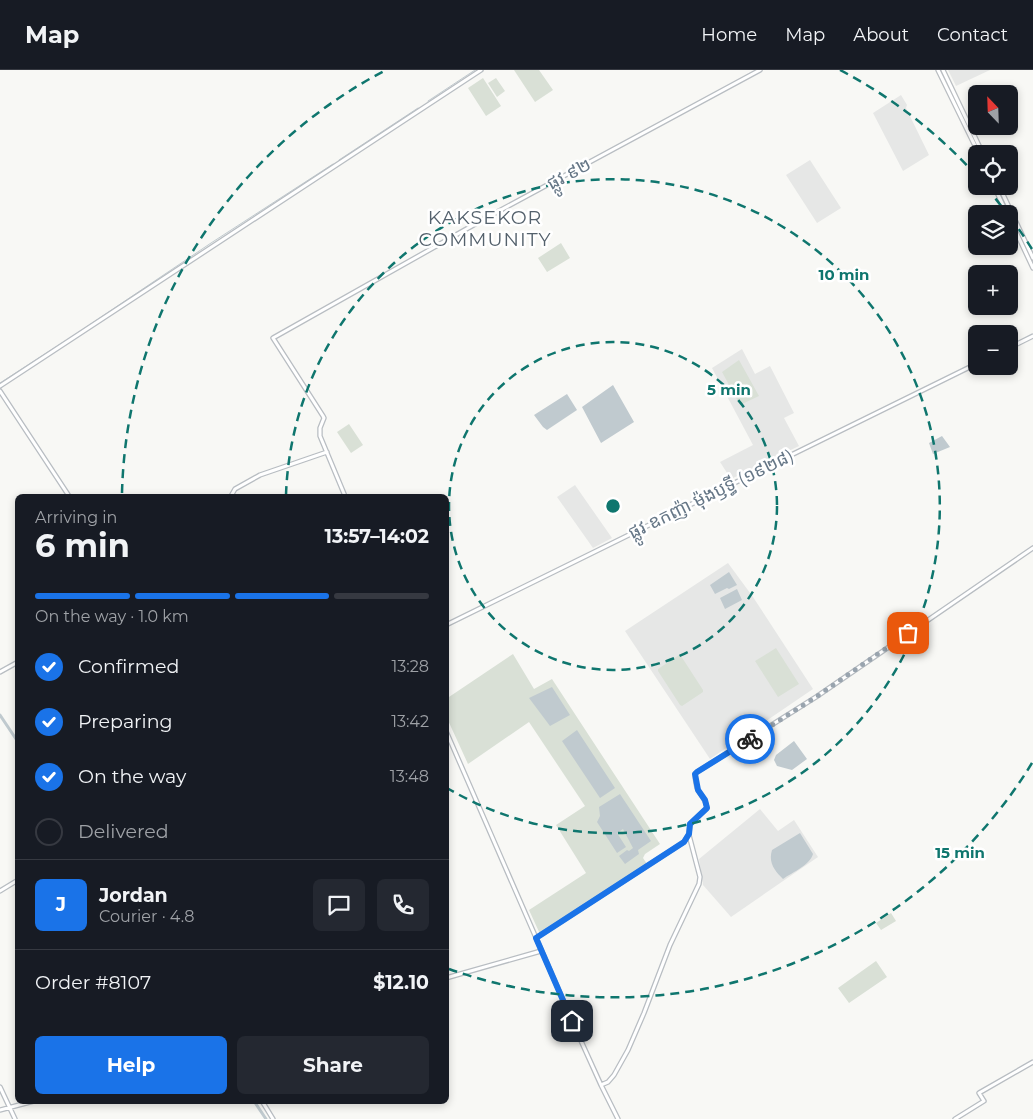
<!DOCTYPE html>
<meta charset="utf-8">
<style>
body{margin:0;font-family:Montserrat,"Noto Sans Khmer",sans-serif;background:#242831;color:#f1f3f6;height:100vh;display:flex;flex-direction:column;font-size:19px;white-space:nowrap}
*{box-sizing:border-box;margin:0}
p{font-size:16px;color:#9ea1a6}
.icon{flex:none;width:28px;height:28px;fill:none;stroke:currentColor;stroke-width:2;stroke-linecap:round;stroke-linejoin:round}
.map{position:relative;flex:1;overflow:hidden}
.drawer{position:absolute;left:15px;top:424px;width:434px;height:610px;display:flex;flex-direction:column;background:#171b24;border-radius:8px;box-shadow:0 2px 8px #0003}
.drawer>*{flex:none}
.needle{width:32px;rotate:337deg}
.controls{position:absolute;left:968px;top:15px;display:grid;gap:10px}
.controls a{display:grid;place-items:center;width:50px;height:50px;border-radius:8px;background:#171b24;box-shadow:0 2px 8px #0003;font-size:25px}
.pin{position:absolute;display:grid;place-items:center;width:42px;height:42px;color:#fff;margin:-21px;border-radius:10px;box-shadow:0 2px 8px #0006}
.courier{position:absolute;display:grid;place-items:center;width:50px;height:50px;margin:-25px;border:4px solid #1a73e8;border-radius:50%;background:#fff;color:#222;box-shadow:0 1px 6px #0007}
.headline em{font-style:normal;font-weight:700}
.headline div{display:flex;flex-direction:column-reverse}
.headline{display:flex;align-items:center;justify-content:space-between;height:85px;padding:0 20px}
h1{font-size:32px;font-weight:700;line-height:38px}
.bar{display:grid;grid-template-columns:repeat(4,1fr);gap:8px 5px;align-content:center;height:60px;padding:0 20px}
.bar i{height:6px;border-radius:4px;background:#363941}
.bar .current{background:#1a73e8}
.bar p{grid-column:span 4}
.line{display:flex;align-items:center;gap:12px;padding:0 20px;border-top:1px solid #363941}
.line div{flex:1}
.round{display:grid;place-items:center;flex:none;width:52px;height:52px;border-radius:8px;background:#242831}
ol{padding:0 20px;list-style:none}
li{display:flex;align-items:center;gap:15px;height:55px}
li p{margin-inline-start:auto}
li .icon{padding:5px;border-radius:50%;background:#1a73e8;color:#fff;stroke-width:4}
li:last-child{color:#9ea1a6}
li i{width:28px;height:28px;border:2px solid #363941;border-radius:50%}
.action{display:flex;gap:10px;margin-top:auto;padding:10px 20px}
.action a{flex:1;height:58px;border-radius:8px;background:#1a73e8;color:#fff;font-size:20px;font-weight:700;line-height:58px;text-align:center}
.action a+a{background:#242831;color:#f1f3f6}
header{display:flex;align-items:center;gap:30px;box-sizing:border-box;height:70px;padding:0 25px;background:#171b24;border-bottom:1px solid #363941}
header strong{font-size:24px}
nav{display:flex;gap:28px;margin-inline-start:auto;font-size:18px}
.map>svg:first-child{display:block}
.built{fill:#e6e7e6}
.green{fill:#d9e0d6}
.water{fill:#c0cacf}
.lines{fill:none;stroke-linecap:round;stroke-linejoin:round}
.stream{stroke:#c0cacf;stroke-width:1}
.canal{stroke:#c0cacf;stroke-width:3}
.secondary-casing{stroke:#b8bdc2;stroke-width:5.5}
.primary-casing{stroke:#b9bdc1;stroke-width:5.5}
.secondary{stroke:#fff;stroke-width:3}
.primary{stroke:#fff;stroke-width:3}
.done{stroke:#99a4ae;stroke-width:5;stroke-dasharray:0 9}
.route{stroke:#1a73e8;stroke-width:6}
.ring{fill:none;stroke:#0f766e;stroke-width:2.5;stroke-dasharray:9 6}
.labels{text-anchor:middle;stroke-width:5;stroke-linejoin:round;paint-order:stroke}
.street-label{font-size:18px;fill:#667787;stroke:#fff}
.neighbourhood-label{font-size:19px;letter-spacing:1px;fill:#54616c;stroke:#fff}
.centre{fill:#0f766e;stroke:#fff;stroke-width:2.5}
.ring-label{font-size:15px;text-anchor:middle;font-weight:bold;fill:#0f766e;stroke:#fff;stroke-width:5;stroke-linejoin:round;paint-order:stroke}
</style>
<header>
<strong>Map</strong>
<nav><a>Home</a><a>Map</a><a>About</a><a>Contact</a></nav>
</header>
<div class="map">
<svg width="1033" height="1049" viewBox="0 0 1033 1049">
<rect width="100%" height="100%" fill="#f8f8f5"/>
<!-- built -->
<path class="built" d="M948,0H990L956,16Z
M901,25L907,35L906,38L929,85L903,101L873,43Z
M810,90L841,138L817,153L786,105Z
M742,279L755,304L770,296L794,343L784,348L799,376L731,409L720,392L753,375L712,298Z
M575,415L612,468L593,478L557,427Z
M728,493L753,527L813,619L710,689L625,561Z
M760,739L778,761L794,750L818,787L731,847L703,815L699,789Z"/>
<!-- green -->
<path class="green" d="M514,0H539L553,20L535,32Z
M483,8L501,36L486,46L468,18Z
M496,8L505,21L497,27L488,13Z
M561,173L570,188L547,202L538,188Z
M739,290L759,326L740,335L722,302Z
M349,354L363,375L351,383L337,362Z
M776,578L799,614L778,627L755,591Z
M513,584L534,619L552,609L660,774L645,784L643,788L647,794L540,864L529,840L586,803L556,755L585,736L529,652L468,694L446,646V629Z
M679,585L681,586L703,620V622L682,636L680,635L658,601V599Z
M891,843L896,851L881,860L876,853Z
M876,891L887,907L849,933L838,918Z"/>
<!-- water -->
<path class="water" d="M613,315L634,352L601,373L582,337Z
M567,324L577,340L547,360L543,357L534,345Z
M942,366L950,377L933,384L929,373Z
M729,502L737,515L729,519L727,518L715,524L710,515Z
M737,519L742,530L725,539L720,528Z
M552,617L570,645L550,656L529,628Z
M577,660L615,718L600,728L562,671Z
M794,671L807,689L792,700L777,696L774,690L776,685Z
M620,724L651,771L638,780L639,784L625,794L619,786L627,780L629,781L633,778L623,759L617,763L626,777L617,783L597,752L600,746L599,737Z
M800,763L813,784C810,795 793,802 783,809C775,801 768,793 772,780Z"/>
<g class="lines">
<!-- stream -->
<path class="stream" d="M428,31L475,0
M339,90L418,38
M70,268L211,173L333,94
M0,313L65,271"/>
<!-- canal -->
<path class="canal" d="M0,645L18,672
M254,1031L266,1049"/>
<!-- secondary casing -->
<g class="secondary-casing">
<path id="secondary" d="M1009,278L1033,266
M0,316L481,0
M0,321L69,426
M231,426L235,419L260,405L327,382
M345,426L320,366V358L324,348L323,346L273,268L486,148L760,0
M446,555L976,294
M0,602L18,592
M446,661L577,962L601,1015L618,1049
M0,821L18,810
M536,868L684,772L689,764L690,754L707,738C706,729 700,725 697,718C696,713 695,709 695,704L697,702L816,627L1033,478
M446,908L541,881
M601,1015L608,1012L614,1005L628,980L644,943L670,875L699,814L700,807L689,765
M0,1017L15,1049
M262,1031L273,1049
M0,1040L34,1031
M955,1049L984,1031L979,1023L1033,992"/>
</g>
<!-- primary casing -->
<g class="primary-casing">
<path id="primary" d="M938,0L979,84
M943,0L983,84
M994,116L1007,144
M999,116L1033,188
M1009,147L1033,198"/>
</g>
<!-- secondary -->
<use href="#secondary" class="secondary"/>
<!-- primary -->
<use href="#primary" class="primary"/>
</g>
<g class="lines">
<!-- done -->
<path class="done" d="M750,669L816,627L908,563"/>
<!-- route -->
<path class="route" d="M572,951L536,868L684,772L689,764L690,754L707,738L705,730L698,720L695,704L697,702L750,669"/>
</g>
<!-- distance rings -->
<g class="ring">
<circle cx="613" cy="436" r="164"/>
<path d="M286 425A327 327 0 1 1 447 718"/>
<path d="M1032 693A491 491 0 0 1 449 899M122 423A491 491 0 0 1 386 0M840 0A491 491 0 0 1 975 104M986 117A491 491 0 0 1 1005 141M1010 147A491 491 0 0 1 1032 179"/>
</g>
<g class="labels">
<!-- street labels -->
<g class="street-label">
<text transform="translate(569 104) rotate(-28)" y="6">ផ្លូវ ៩២</text>
<text transform="translate(711 424) rotate(-26)" y="6">ផ្លូវ ឧកញ៉ា ម៉ុងឫទ្ធី (១៩២៨)</text>
</g>
<!-- neighbourhood labels -->
<g class="neighbourhood-label">
<text x="485" y="154">KAKSEKOR<tspan x="485" dy="22">COMMUNITY</tspan></text>
</g>
</g>
<circle cx="613" cy="436" r="8" class="centre"/>
<g class="ring-label">
<text x="844" y="210">10 min</text>
<text x="729" y="325">5 min</text>
<text x="960" y="788">15 min</text>
</g>
</svg>
<div class="controls">
<a><svg class="needle" viewBox="-14 -14 28 28"><path d="M0-13l5 13h-10z" fill="#e53935"/><path d="M0 13l5-13h-10z" fill="#9ea1a6"/></svg></a>
<a><svg class="icon" aria-label="locate" viewBox="0 0 24 24"><circle cx="12" cy="12" r="6"/><path d="M12 2v4M12 18v4M2 12h4M18 12h4"/></svg></a>
<a><svg class="icon" aria-label="layers" viewBox="0 0 24 24"><path d="M12 4l9 5-9 5-9-5zM3 14l9 5 9-5"/></svg></a>
<a>+</a>
<a>−</a>
</div>
<div class="pin" style="left:908px;top:563px;background:#ea580c"><svg class="icon" aria-label="bag" viewBox="0 0 24 24"><path d="M5 8h14l-1 12H6zM9 8a3 3 0 0 1 6 0"/></svg></div>
<div class="pin" style="left:572px;top:951px;background:#1f2937"><svg class="icon" aria-label="home" viewBox="0 0 24 24"><path d="M3 11l9-7 9 7M6 9v11h12V9"/></svg></div>
<div class="courier" style="left:750px;top:669px"><svg class="icon" aria-label="bike" viewBox="0 0 24 24"><circle cx="6" cy="16" r="4"/><circle cx="18" cy="16" r="4"/><path d="M6 16l4-8h5l3 8M10 8l3 8H6M13 5h3"/></svg></div>
<section class="drawer">
<div class="headline"><div><h1>6 min</h1><p>Arriving in</p></div><em>13:57–14:02</em></div>
<div class="bar"><i class="current"></i><i class="current"></i><i class="current"></i><i></i><p>On the way · 1.0 km</p></div>
<ol>
<li><svg class="icon" aria-label="check" viewBox="0 0 24 24"><path d="M5 12l5 5 9-10"/></svg>Confirmed<p>13:28</p></li>
<li><svg class="icon" aria-label="check" viewBox="0 0 24 24"><path d="M5 12l5 5 9-10"/></svg>Preparing<p>13:42</p></li>
<li><svg class="icon" aria-label="check" viewBox="0 0 24 24"><path d="M5 12l5 5 9-10"/></svg>On the way<p>13:48</p></li>
<li><i></i>Delivered</li>
</ol>
<div class="line" style="height:90px"><b class="round" style="background:#1a73e8;color:#fff">J</b><div><b>Jordan</b><p>Courier · 4.8</p></div><a class="round"><svg class="icon" aria-label="chat" viewBox="0 0 24 24"><path d="M4 5h16v11H9l-5 4z"/></svg></a><a class="round"><svg class="icon" aria-label="phone" viewBox="0 0 24 24"><path d="M5 4h4l2 5-3 2q2 4 5 5l2-3 5 2v4C11 20 4 13 5 4z"/></svg></a></div>
<div class="line" style="height:65px"><div>Order #8107</div><b>$12.10</b></div>
<div class="action"><a>Help</a><a>Share</a></div>
</section>
</div>
